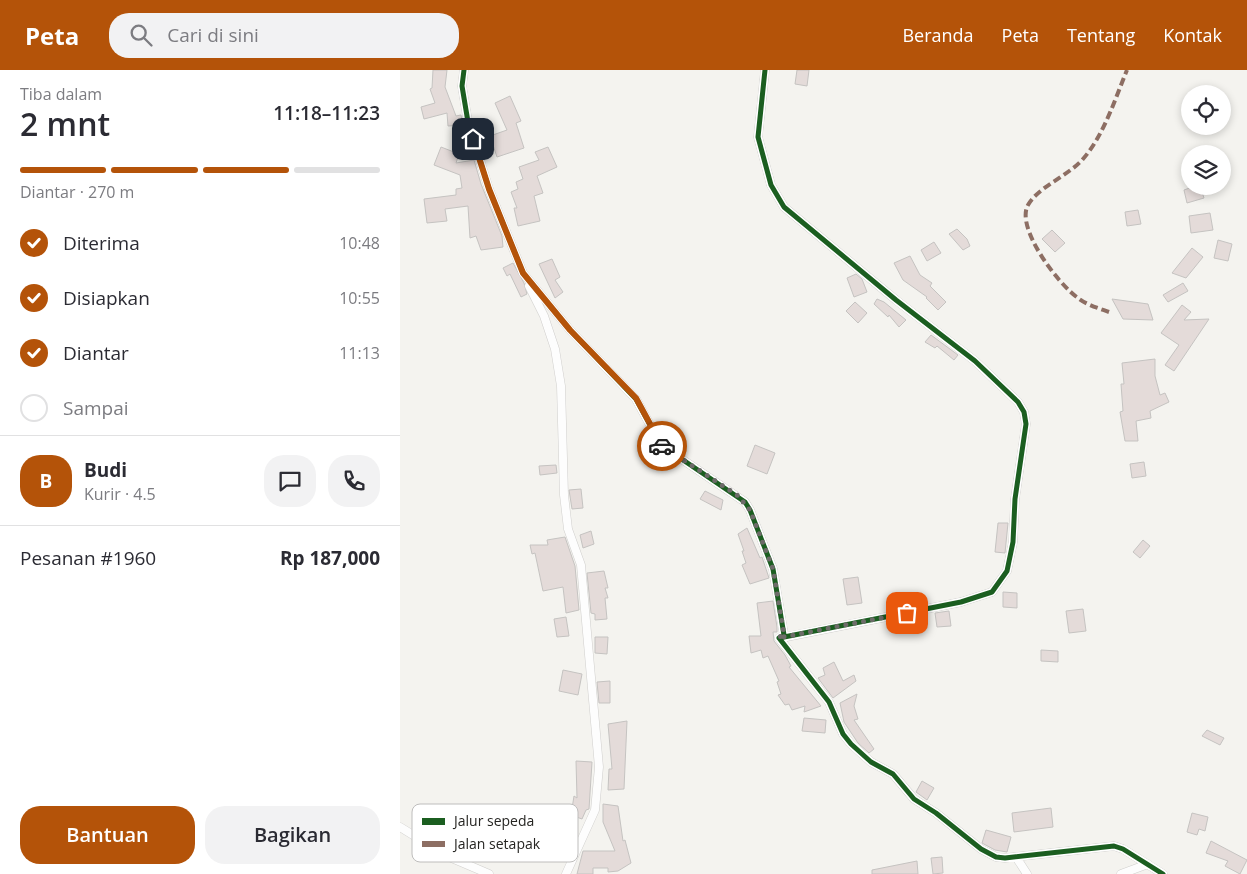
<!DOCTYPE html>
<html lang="id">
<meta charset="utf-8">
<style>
body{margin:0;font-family:"Open Sans",sans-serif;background:#f2f2f3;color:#2b2b33;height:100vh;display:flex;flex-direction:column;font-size:19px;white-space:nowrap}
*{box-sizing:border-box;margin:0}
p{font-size:16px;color:#7c7c81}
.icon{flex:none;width:28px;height:28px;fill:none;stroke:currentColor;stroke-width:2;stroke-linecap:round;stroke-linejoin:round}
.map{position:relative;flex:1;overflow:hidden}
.panel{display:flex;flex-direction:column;background:#fff;width:400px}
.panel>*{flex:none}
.controls{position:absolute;left:781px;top:15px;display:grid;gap:10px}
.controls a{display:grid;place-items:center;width:50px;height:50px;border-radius:50%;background:#fff;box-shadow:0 2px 8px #0003;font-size:25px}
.pin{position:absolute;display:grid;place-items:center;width:42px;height:42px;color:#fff;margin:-21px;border-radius:10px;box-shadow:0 2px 8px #0006}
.courier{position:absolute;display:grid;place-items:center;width:50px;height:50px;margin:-25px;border:4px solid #b45309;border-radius:50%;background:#fff;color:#222;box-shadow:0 1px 6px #0007}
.head em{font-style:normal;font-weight:600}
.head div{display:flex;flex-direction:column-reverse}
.head{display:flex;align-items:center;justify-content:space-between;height:85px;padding:0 20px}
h1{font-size:32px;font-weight:600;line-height:38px}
.bar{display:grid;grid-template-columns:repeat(4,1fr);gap:8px 5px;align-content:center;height:60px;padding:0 20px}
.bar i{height:6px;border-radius:4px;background:#e1e1e2}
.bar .current{background:#b45309}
.bar p{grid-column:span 4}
.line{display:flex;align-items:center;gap:12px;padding:0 20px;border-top:1px solid #e1e1e2}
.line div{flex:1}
.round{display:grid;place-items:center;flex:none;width:52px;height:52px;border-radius:20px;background:#f2f2f3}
ol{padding:0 20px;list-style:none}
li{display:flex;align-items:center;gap:15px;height:55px}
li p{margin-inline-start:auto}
li .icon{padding:5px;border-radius:50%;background:#b45309;color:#fff;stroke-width:4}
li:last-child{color:#7c7c81}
li i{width:28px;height:28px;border:2px solid #e1e1e2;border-radius:50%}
.primary-button{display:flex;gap:10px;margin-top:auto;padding:10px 20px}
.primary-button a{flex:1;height:58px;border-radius:20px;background:#b45309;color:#fff;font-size:20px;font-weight:600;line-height:58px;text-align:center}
.primary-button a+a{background:#f2f2f3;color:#2b2b33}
header{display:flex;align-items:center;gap:30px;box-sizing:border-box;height:70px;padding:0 25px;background:#b45309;color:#fff}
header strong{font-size:24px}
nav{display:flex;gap:28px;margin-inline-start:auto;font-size:18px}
.search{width:350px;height:45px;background:#f2f2f3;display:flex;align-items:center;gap:12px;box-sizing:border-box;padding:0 18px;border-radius:20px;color:#7c7c81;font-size:19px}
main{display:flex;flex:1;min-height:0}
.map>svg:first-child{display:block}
.building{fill:#e4dbd9;stroke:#c5c3c1}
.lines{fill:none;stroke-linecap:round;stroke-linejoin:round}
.street-casing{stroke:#d0cfcd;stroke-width:9}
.street{stroke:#fdfdfd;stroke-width:8}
.quiet{stroke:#8d6e63;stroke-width:4;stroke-dasharray:8 4;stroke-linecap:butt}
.cycleway-casing{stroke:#fff;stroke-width:8}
.cycleway{stroke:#1b5e20;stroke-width:5}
.done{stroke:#6d6c69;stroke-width:5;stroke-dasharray:0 9}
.route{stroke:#b45309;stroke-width:6}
.key{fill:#fff;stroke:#bebdbc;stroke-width:1}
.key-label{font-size:14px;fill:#252421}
</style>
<header>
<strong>Peta</strong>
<div class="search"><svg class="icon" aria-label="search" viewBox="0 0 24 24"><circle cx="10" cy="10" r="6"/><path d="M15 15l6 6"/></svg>Cari di sini</div>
<nav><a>Beranda</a><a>Peta</a><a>Tentang</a><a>Kontak</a></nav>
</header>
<main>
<section class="panel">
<div class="head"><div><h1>2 mnt</h1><p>Tiba dalam</p></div><em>11:18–11:23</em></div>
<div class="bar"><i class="current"></i><i class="current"></i><i class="current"></i><i></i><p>Diantar · 270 m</p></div>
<ol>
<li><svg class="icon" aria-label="check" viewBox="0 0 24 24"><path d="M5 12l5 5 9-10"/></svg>Diterima<p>10:48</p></li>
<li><svg class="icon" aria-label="check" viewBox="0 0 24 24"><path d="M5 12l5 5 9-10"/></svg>Disiapkan<p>10:55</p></li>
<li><svg class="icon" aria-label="check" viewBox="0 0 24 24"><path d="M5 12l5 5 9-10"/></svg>Diantar<p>11:13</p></li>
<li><i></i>Sampai</li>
</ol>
<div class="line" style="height:90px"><b class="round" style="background:#b45309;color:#fff">B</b><div><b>Budi</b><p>Kurir · 4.5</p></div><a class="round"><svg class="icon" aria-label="chat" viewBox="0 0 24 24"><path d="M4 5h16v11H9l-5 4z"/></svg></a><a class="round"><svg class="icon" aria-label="phone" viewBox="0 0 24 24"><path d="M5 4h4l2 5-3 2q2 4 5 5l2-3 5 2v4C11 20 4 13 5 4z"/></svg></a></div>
<div class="line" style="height:65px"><div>Pesanan #1960</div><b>Rp 187,000</b></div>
<div class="primary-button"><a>Bantuan</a><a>Bagikan</a></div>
</section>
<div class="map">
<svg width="847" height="804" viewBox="0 0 847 804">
<rect width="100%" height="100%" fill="#f4f3ef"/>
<!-- building -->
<path class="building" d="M33,0H47L45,17L56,46L61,45L63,55L48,56L47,43L24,49L21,37L35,33L30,19L32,18Z
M397,0H409L407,16L395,14Z
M110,26L121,51L116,53L124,78L97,87L90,66L107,60L95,33Z
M41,77L59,84L56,93L74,90L81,114L102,166L103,177L81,180L76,166L70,168L68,136L45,139L47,151L27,153L24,129L56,125V119L62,118L60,105L34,95Z
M148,77L157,97L137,106L143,123L134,126L140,151L118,156L114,138H117L111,122L118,119L116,112L123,109L119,97L139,90L135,82Z
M795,116H800L804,128L787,133L784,120Z
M738,140L741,154L727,156L725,142Z
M810,143L813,160L791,163L789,146Z
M557,159L567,169L570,176L563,180L549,164Z
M652,160L665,173L655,182L642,169Z
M818,170L832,174L828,191L814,188Z
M534,172L541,183L527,191L521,180Z
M792,178L803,187L786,208L772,203Z
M510,186L520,205L532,213L530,216L546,232L538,240L526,228L527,227L503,210L494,193Z
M152,189L160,207L155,210L163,222L155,228L139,194Z
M113,193L124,213L127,224L121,227L110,204L107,206L103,198Z
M456,204L462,209L467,222L454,227L447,208Z
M783,213L788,221L768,232L763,225Z
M477,229L484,232L506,250L499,257L489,245L488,247L474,234Z
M712,229L748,234L753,250L723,249Z
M455,232L467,243L458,253L446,241Z
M782,235L791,242L784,250L809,249L774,301L765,295L779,275L761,263Z
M531,265L558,285L554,290L537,276L535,278L525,272Z
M755,289V306L760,325L765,323L769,332L750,341L751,348L736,351L738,371H725L720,342L723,341L721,314H724L722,293Z
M355,375L375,383L367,404L347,396Z
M744,392L746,406L732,408L730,394Z
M156,395L157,403L140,405L139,396Z
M181,419L183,438L172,439L169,420Z
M305,421L323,430L321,440L300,429Z
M598,453H608L605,483L595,482Z
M347,458L360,488L362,487L369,508L350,514L342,495L346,493L342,481H344L338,464Z
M191,461L194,474L183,478L180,465Z
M165,467L175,496L179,540L166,543L163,517L143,521L135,483L132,484L130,475H148L147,470Z
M743,470L750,476L740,488L733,482Z
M204,501L208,518H205L208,528H205L207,549L195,550V544L191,543L187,503Z
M458,507L462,533L447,535L443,509Z
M603,522L617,523V538L603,537Z
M373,531L377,557V562H373L374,571L385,585L391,596L389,597L421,636L404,642L405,636L392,640L389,634L385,635L378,625L381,624L377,612L379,611L368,586L363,588L361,580L351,583L349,566H361L357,533Z
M683,539L686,561L669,563L666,541Z
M549,541L551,556L537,557L535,543Z
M166,547L169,566L157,567L154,549Z
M195,567H208L207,584L195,583Z
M641,580L658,581V592L641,591Z
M434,592L443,611L454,605L456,611L433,628L418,608L425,605L423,598Z
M163,600L182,604L178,625L159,621Z
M210,611V633H199L197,612Z
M457,624L454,636L458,649L454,650L474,679L469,683L458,673L444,652L440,633Z
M404,648L426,650L425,663L402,661Z
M227,651L224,719L208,720L209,699H212L208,654Z
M807,660L824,668L820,675L802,666Z
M176,691L192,692L189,739L186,740L182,749L171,745L174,726L177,728Z
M522,711L534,718L527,730L516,722Z
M203,734L218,736L223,771L225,770L231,793L218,801L208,802V798H193V804H177L183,781H215L203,752Z
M651,738L653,757L614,762L612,743Z
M792,743L808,747L805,761L799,759L797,765L787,762Z
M586,760L611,767L607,782L595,780L582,773Z
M811,771L847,790L840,804L825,796L828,791L806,783Z
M542,787L543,803L533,804L531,788Z
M517,791L518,804H472V800Z"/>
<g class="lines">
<!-- street casing -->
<g class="street-casing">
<path id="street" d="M64,0L62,16L68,52L89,119L123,203L170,260L236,329L261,375L345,432L350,440L373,499L384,565L379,568L429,632L443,664L451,674L471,692L493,704L514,729L536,743L581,779L596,787L605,788L714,776L723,779L763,804
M365,0L358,67L371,115L384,137L496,230L575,291L618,332L624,342L626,354L615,429L613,472L607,501L592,522L561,532L381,568
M129,216L144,246L155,279L161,316L164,425L168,459L181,495L199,697L195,740L166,804
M0,757L47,786L89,804
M616,787L627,804
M721,804L748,794"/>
</g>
<!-- street -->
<use href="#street" class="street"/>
<!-- quiet -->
<path class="quiet" d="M709,242C698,238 687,235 678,228C659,215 615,158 628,135C638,117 668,106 683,89C704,65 715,29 727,0"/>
<!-- cycleway casing -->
<g class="cycleway-casing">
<path id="cycleway" d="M64,0L62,16L68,52L89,119L123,203L170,260L236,329L261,375L345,432L350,440L373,499L384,565L379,568L429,632L443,664L451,674L471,692L493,704L514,729L536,743L581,779L596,787L605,788L714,776L723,779L763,804
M365,0L358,67L371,115L384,137L496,230L575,291L618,332L624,342L626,354L615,429L613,472L607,501L592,522L561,532L379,568"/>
</g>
<!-- cycleway -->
<use href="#cycleway" class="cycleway"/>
</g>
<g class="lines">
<!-- done -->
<path class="done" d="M262,376L337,425L350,440L373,499L384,564L378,568L507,543"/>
<!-- route -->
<path class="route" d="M73,69L89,119L123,203L170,260L236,328L262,376"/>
</g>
<!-- legend -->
<rect x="12" y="734" width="166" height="58" rx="8" class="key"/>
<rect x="22" y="748" width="23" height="7" fill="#1b5e20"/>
<rect x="22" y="771" width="23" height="6" fill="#8d6e63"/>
<g class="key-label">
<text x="54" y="756">Jalur sepeda</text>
<text x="54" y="779">Jalan setapak</text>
</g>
</svg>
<div class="controls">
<a><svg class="icon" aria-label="locate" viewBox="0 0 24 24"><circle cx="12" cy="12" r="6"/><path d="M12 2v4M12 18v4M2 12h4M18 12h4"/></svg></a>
<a><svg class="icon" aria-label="layers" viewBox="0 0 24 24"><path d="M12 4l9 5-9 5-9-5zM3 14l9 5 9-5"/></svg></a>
</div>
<div class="pin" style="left:507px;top:543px;background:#ea580c"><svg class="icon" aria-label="bag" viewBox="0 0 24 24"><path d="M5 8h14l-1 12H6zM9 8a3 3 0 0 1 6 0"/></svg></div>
<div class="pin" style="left:73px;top:69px;background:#1f2937"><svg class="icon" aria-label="home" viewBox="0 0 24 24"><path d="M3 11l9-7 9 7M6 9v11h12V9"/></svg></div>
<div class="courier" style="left:262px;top:376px"><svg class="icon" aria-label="car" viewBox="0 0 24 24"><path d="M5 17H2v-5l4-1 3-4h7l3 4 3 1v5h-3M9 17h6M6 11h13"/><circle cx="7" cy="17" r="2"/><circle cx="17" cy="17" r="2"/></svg></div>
</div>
</main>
